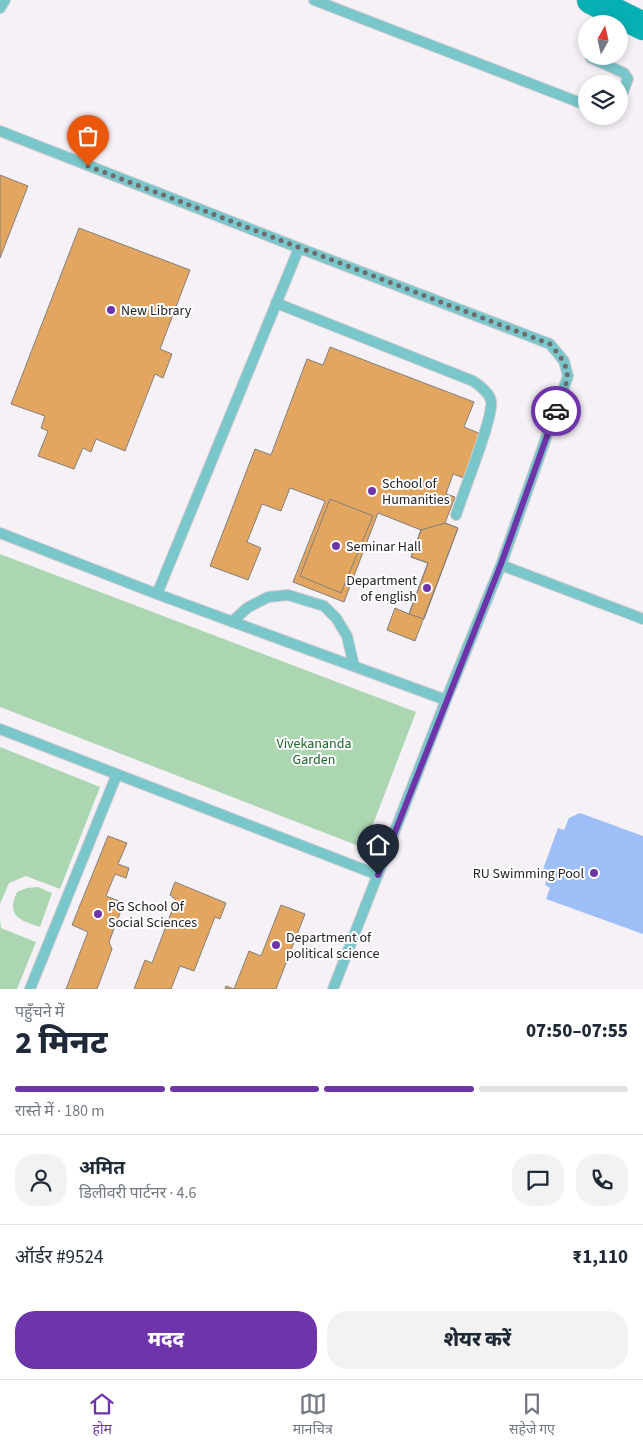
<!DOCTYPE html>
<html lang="hi">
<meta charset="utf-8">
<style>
body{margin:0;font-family:"Source Sans 3","Noto Sans Devanagari",sans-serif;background:#f2f2f3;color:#1f2937;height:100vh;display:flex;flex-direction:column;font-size:19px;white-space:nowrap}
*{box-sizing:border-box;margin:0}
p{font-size:16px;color:#747a83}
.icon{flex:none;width:28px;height:28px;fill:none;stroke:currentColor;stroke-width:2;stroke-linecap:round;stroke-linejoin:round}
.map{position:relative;height:989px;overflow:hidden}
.drawer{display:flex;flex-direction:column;background:#fff;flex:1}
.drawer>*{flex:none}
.needle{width:32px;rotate:8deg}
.controls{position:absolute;left:578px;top:15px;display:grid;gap:10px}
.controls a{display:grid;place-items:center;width:50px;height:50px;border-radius:50%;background:#fff;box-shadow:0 2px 8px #0003;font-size:25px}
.pin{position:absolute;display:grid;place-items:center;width:42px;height:42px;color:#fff;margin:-51px -21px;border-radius:50% 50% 50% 0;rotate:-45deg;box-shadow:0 0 5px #0007}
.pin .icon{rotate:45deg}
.courier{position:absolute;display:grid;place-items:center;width:50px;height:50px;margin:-25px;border:4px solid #6e34aa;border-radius:50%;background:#fff;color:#222;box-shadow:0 1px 6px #0007}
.head em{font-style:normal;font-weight:800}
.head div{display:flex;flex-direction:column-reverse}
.head{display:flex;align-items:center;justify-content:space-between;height:85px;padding:0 15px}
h1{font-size:32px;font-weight:800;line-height:38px}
.bar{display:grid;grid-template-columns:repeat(4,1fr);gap:8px 5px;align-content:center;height:60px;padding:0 15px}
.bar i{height:6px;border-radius:4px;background:#e0e1e3}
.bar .current{background:#6e34aa}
.bar p{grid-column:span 4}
.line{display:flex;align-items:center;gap:12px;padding:0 15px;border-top:1px solid #e0e1e3}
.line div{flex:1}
.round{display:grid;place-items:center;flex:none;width:52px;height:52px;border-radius:20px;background:#f2f2f3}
.action{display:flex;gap:10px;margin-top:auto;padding:10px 15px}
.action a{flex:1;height:58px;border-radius:20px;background:#6e34aa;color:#fff;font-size:20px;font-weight:800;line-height:58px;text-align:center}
.action a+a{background:#f2f2f3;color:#1f2937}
.dock{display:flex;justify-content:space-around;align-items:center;height:70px;border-top:1px solid #e0e1e3;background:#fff;font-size:14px;color:#747a83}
.dock a{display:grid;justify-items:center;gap:2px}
.dock .current{color:#6e34aa}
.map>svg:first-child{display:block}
.green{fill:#acd6b2}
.water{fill:#9ebef8}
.building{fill:#e2a661;stroke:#847f7a}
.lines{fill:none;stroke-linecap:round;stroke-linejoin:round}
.lane-casing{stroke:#d0ccd1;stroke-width:12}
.secondary-casing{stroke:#d0ccd1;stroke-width:29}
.lane{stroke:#79c7ca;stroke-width:10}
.secondary{stroke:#05b0b5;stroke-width:28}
.done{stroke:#6e6b6e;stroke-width:5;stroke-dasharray:0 9}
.route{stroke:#6e34aa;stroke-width:6}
.poi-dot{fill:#6e34aa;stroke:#fff;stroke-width:2}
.labels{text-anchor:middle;stroke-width:4;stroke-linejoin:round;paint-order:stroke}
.poi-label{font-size:14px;fill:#252325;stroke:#fff;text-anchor:start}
.park-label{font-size:14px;fill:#1b662f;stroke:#fff}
</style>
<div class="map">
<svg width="643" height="989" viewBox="0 0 643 989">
<rect width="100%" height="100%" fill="#f6f1f7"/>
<!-- green -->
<path class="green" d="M0,554L416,712L364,848L0,707Z
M0,747L100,787L60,889L26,876L9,883L0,904Z
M38,887L52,893L40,927C19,920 6,916 17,892L27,888Z
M0,918L1,928L36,942L17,989H0Z"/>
<!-- water -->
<path class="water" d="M580,813L643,836V934L546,899L550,888L545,885L548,875L542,872L558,828L564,830L569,818Z"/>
<!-- building -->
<path class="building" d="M0,175L28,186L0,258Z
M79,228L190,270L160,349L172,354L163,378L155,374L125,451L96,439L91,452L83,448L74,469L38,456L48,431L41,428L45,416L11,404Z
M330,347L474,402L464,427L481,434L464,478L453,474L446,494L455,497L445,523L458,528L415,641L387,630L395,608L409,614L428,563L411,557L421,530L378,513L344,602L293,582L325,501L290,488L281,511L262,504L247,542L261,548L248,580L210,566L255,449L271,455L307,359L323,365Z
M330,499L373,516L341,593L300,576Z
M445,523L458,528L424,619L409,614L428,563L411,557L421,530Z
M108,836L127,843L118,864L129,868L126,878L115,874L106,896L124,903L109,942L112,949L97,989H66L88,932L72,925Z
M175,882L226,903L220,919L215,917L194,971L180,966L171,989H134L145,960L152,963L176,900L170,895Z
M281,905L305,914L276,989H225L226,986L234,989L249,951L261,956Z"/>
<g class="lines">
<!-- lane casing -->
<g class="lane-casing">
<path id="lane" d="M314,0L586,105
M0,8L5,0
M592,56L591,58L624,73L628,79L619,102
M0,131L299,248L550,344L564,361L568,376L501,565L446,700L333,989
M276,303L473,381C480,386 489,392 491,401C494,417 462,495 456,515
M0,533L157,594L446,700
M501,565L643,619
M157,594L299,248
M232,622L247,608L268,597L288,595L324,606L336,618L347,636L354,666
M0,729L378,875
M30,989L117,774"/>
</g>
<!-- secondary casing -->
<g class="secondary-casing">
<path id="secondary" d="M591,0L643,26"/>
</g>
<!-- lane -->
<use href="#lane" class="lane"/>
<!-- secondary -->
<use href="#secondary" class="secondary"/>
</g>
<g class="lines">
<!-- done -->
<path class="done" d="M88,166L550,344C576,374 568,377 556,411"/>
<!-- route -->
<path class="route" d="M378,875L501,564L556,411"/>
</g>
<!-- markers -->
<g class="poi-dot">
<circle cx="111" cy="310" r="5"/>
<circle cx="372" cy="491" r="5"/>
<circle cx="336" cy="546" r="5"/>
<circle cx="427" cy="588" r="5"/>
<circle cx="594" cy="873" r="5"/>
<circle cx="98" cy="914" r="5"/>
<circle cx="276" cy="945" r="5"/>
</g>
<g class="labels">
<!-- poi labels -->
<g class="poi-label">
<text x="121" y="315">New Library</text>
<text x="382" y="488">School of<tspan x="382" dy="16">Humanities</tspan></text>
<text x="346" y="551">Seminar Hall</text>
<text x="417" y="585" text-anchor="end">Department<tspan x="417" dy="16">of english</tspan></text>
<text x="584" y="878" text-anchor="end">RU Swimming Pool</text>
<text x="108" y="911">PG School Of<tspan x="108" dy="16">Social Sciences</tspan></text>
<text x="286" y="942">Department of<tspan x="286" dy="16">political science</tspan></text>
</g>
<!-- park labels -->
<g class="park-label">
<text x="314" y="748">Vivekananda<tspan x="314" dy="16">Garden</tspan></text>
</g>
</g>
</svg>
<div class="controls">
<a><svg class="needle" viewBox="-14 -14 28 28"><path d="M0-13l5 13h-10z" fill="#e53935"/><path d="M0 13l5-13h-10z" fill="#747a83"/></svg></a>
<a><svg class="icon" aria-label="layers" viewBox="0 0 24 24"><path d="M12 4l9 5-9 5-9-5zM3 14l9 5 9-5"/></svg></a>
</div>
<div class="pin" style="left:88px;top:166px;background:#ea580c"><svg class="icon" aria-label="bag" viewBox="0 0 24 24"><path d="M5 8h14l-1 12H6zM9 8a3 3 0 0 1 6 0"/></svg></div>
<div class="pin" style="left:378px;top:875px;background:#1f2937"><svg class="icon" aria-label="home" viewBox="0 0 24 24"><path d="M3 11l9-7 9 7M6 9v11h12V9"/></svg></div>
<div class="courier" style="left:556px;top:411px"><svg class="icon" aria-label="car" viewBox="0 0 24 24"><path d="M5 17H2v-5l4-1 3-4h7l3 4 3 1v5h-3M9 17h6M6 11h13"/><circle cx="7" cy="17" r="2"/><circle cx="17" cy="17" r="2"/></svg></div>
</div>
<section class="drawer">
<div class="head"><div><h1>2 मिनट</h1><p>पहुँचने में</p></div><em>07:50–07:55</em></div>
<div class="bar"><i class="current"></i><i class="current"></i><i class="current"></i><i></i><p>रास्ते में · 180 m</p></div>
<div class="line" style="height:90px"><a class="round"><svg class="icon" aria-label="person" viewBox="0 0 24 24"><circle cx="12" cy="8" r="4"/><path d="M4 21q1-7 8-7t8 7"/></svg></a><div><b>अमित</b><p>डिलीवरी पार्टनर · 4.6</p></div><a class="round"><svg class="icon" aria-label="chat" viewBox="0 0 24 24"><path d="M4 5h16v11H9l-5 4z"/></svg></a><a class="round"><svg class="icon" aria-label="phone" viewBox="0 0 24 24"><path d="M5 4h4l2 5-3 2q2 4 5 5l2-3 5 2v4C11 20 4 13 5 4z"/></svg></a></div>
<div class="line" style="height:65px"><div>ऑर्डर #9524</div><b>₹1,110</b></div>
<div class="action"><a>मदद</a><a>शेयर करें</a></div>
</section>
<nav class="dock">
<a class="current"><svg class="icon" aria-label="home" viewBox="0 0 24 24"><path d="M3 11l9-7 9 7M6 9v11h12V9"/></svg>होम</a>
<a><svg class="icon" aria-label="map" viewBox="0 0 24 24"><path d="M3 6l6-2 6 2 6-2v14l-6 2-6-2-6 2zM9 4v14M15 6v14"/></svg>मानचित्र</a>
<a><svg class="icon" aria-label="saved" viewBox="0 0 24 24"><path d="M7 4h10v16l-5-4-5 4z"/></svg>सहेजे गए</a>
</nav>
